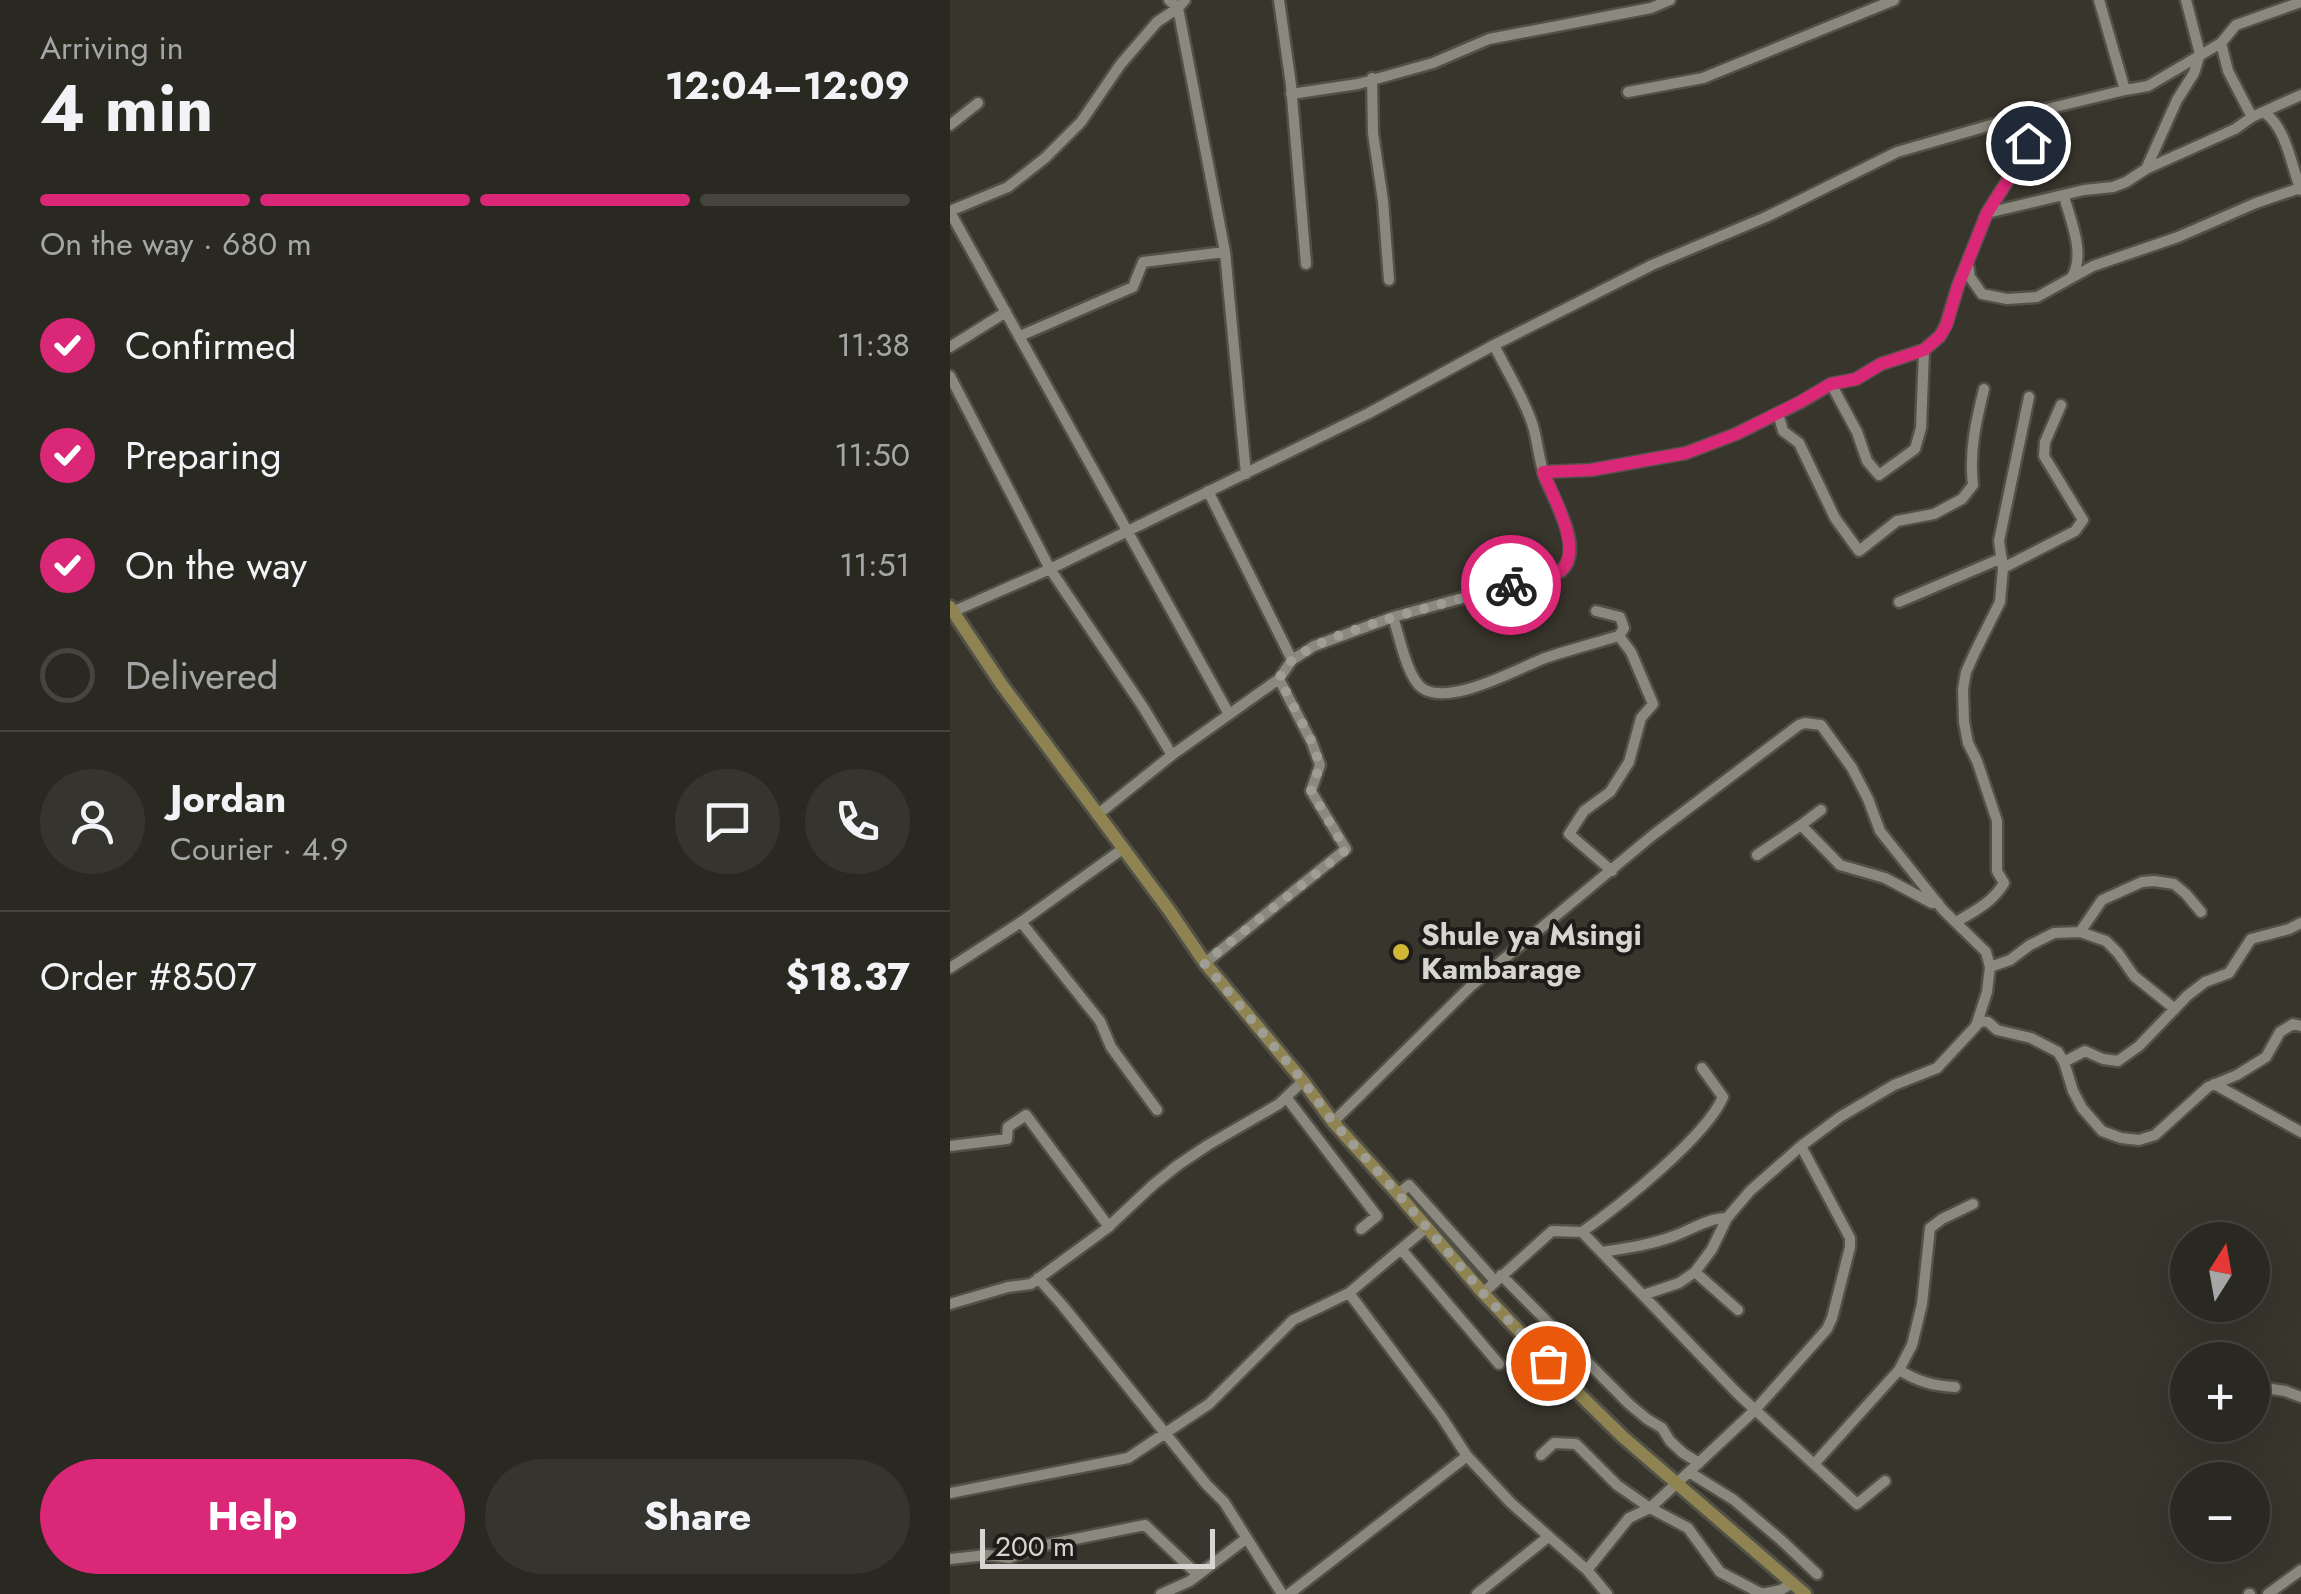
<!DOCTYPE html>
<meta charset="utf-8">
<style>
body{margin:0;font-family:Jost,sans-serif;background:#35342e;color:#f1f3f6;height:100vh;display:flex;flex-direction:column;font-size:38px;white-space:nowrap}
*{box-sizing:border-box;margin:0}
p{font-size:32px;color:#a5a6a5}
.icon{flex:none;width:55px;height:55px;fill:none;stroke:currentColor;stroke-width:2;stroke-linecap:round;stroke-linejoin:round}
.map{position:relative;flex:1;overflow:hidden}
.details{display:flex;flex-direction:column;background:#292821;width:950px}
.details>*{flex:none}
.needle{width:65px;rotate:11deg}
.tools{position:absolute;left:1220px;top:1222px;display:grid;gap:20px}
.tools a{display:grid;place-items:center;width:100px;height:100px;border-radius:50%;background:#292821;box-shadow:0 10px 40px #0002,0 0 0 2px #45443f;font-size:50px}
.scale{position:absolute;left:30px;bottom:25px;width:235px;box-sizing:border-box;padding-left:10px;border:5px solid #d6d5cf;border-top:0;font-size:28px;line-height:35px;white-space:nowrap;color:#d6d5cf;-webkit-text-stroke:8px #1d1c18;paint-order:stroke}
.pin{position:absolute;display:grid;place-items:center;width:85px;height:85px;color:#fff;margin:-42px;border:5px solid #fff;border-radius:50%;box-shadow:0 2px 10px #0007}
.courier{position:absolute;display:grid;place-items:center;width:100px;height:100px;margin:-50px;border:8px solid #db2777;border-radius:50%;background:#fff;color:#222;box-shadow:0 2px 12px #0007}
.overview em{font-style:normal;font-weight:700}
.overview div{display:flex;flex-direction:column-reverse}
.overview{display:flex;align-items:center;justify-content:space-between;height:170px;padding:0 40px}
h1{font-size:65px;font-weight:700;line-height:75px}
.bar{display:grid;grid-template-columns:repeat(4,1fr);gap:15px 10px;align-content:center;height:120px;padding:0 40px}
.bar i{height:12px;border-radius:8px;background:#45443f}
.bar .active{background:#db2777}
.bar p{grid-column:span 4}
.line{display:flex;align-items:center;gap:25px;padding:0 40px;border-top:2px solid #45443f}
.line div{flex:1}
.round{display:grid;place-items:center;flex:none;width:105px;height:105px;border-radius:52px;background:#35342e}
ol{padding:0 40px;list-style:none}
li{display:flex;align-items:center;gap:30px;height:110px}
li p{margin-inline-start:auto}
li .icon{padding:10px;border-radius:50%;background:#db2777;color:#fff;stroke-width:4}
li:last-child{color:#a5a6a5}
li i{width:55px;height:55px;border:5px solid #45443f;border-radius:50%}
.cta{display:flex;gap:20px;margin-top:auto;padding:20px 40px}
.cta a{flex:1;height:115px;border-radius:60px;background:#db2777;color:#fff;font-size:40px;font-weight:700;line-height:115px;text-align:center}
.cta a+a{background:#35342e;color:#f1f3f6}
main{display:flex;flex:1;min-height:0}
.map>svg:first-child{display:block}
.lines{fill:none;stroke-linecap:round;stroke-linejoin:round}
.minor-casing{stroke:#525148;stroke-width:15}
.major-casing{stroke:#525148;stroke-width:18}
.minor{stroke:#8b887d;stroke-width:10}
.major{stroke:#8f8451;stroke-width:12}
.done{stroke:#9e9d96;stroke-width:10;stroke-dasharray:0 18}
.route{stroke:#db2777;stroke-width:12}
.poi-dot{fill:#d1b736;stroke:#1d1c18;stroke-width:4}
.labels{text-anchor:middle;stroke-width:8;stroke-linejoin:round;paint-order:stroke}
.poi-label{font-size:30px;font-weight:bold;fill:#d6d5cf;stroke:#1d1c18;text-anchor:start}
</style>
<main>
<section class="details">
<div class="overview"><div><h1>4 min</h1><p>Arriving in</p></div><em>12:04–12:09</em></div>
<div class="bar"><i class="active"></i><i class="active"></i><i class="active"></i><i></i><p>On the way · 680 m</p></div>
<ol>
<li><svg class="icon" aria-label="check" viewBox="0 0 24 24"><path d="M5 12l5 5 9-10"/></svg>Confirmed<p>11:38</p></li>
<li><svg class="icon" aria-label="check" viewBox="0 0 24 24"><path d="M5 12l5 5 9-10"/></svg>Preparing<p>11:50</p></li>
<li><svg class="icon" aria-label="check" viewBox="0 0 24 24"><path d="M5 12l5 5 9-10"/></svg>On the way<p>11:51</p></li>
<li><i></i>Delivered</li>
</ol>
<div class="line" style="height:180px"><a class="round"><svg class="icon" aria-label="person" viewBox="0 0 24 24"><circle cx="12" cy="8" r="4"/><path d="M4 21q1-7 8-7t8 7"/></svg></a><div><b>Jordan</b><p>Courier · 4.9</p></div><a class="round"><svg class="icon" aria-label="chat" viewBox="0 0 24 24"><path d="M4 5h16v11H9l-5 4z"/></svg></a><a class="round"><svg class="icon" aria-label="phone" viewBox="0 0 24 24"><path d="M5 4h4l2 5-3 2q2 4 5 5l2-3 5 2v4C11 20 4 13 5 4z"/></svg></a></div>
<div class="line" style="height:130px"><div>Order #8507</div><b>$18.37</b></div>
<div class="cta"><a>Help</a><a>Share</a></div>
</section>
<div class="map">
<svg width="1351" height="1594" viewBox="0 0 1351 1594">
<rect width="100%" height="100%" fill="#37352c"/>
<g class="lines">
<!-- minor casing -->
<g class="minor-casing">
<path id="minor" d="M219,0L228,8L275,252L296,474
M329,0L341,85L356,264
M1271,43L1278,71L1302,117
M422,78L423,133L433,201L439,280
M1175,90L1198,86L1271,43L1286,25L1351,2
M678,92L753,78L944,0
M341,94L408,84L483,63L539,39L701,8L720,0
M1315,113C1337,129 1341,166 1351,190
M0,125L28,103
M1196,169L1227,100L1244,73L1250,54L1236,0
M1114,196C1120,220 1136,253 1122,277
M0,211L58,187L95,158L131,122L170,65L207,22L228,8L235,0
M0,212L279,714
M1037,213L1134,190L1163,187L1176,182L1196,169L1285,129L1302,117L1351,95
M1018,265L1020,277L1032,294L1057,299L1087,297L1143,266L1228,237L1306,203L1350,188
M70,336L183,287L193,262L275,252
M0,347L56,312
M0,376L100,569L193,707L222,755
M881,384L907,432L917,461L929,475L965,449L971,428L974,350
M828,413L833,431L849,443L885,518L909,551L947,521L984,514L1012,499L1023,485C1019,452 1026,421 1034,389
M593,472L641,470L736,453L786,434L851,402L881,384L906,379L931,364L974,350L990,336L996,325L1008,286L1037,213L1063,172L1078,143L1085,138L1093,124V110
M258,491L342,660
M1053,568L1125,531L1133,520L1094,456L1095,442L1111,405
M949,602L1052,558
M646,611L670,617L674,628L669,636L681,652L703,704L691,718L679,762L660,792L634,811L619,834L662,871
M0,613L100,569L419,413L544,345L702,265L816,217L947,152L1093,110L1175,90L1149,0
M443,617C449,635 457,677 472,688C499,707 567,669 595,658C619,650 645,643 669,636
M147,815L222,755L329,679L342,660L364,646L443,617L611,571C635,550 604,501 595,477C588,459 588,440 582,423C573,396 556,370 544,345
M851,825L871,810
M807,855L851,825L890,865L935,878L982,903H988
M71,922L150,1021L161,1047L207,1110
M1006,922C1025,911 1043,902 1054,883L1047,871V821L1027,761L1018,743L1014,722L1013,689L1016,672L1025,652L1050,602L1053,568L1049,541L1079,397
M1130,932L1152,900L1192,882L1204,881L1224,884L1236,894L1251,912
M255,963L396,849L361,791L370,765L362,743L329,679
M1040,967L1060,960L1080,945L1104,933L1130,932L1156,941L1168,953L1184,976L1225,1009
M0,968L71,922L174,848
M1026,1025L1032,1021L1038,1022L1047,1030L1081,1038L1108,1052L1114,1062L1123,1091L1132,1108L1152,1131L1171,1138L1189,1140L1205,1135L1258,1087L1287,1075L1316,1057L1330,1032L1343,1024L1351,1026
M1114,1062L1135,1051L1153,1059L1168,1061L1189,1046L1237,996L1255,982L1279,973L1301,939L1339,929L1351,923
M1264,1084L1351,1132
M336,1097L427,1216L411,1229
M383,1122L520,987L703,835L849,725L855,723L871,725L902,768L918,799L930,831L993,910L1036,952L1040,967L1037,992L1026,1026L987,1068L944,1085L890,1117L851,1146L800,1191L777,1218L762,1249L745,1272L729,1283L693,1295
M0,1146L57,1139L58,1127L76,1115L159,1227
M448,1194L459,1185L545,1281
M477,1227L399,1293L491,1416L517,1456L561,1503L637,1570L657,1594
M632,1232C669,1206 756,1137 773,1097L752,1068
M451,1249L549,1364
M652,1252C677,1248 700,1245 724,1236C741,1230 758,1218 777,1218
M745,1272L788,1310
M551,1275L679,1404L697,1419L712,1428L720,1441L733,1453L749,1463
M88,1278L113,1306L256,1484L274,1502L332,1594
M533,1293L602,1231L632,1232L788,1394L907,1504L935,1481
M0,1304L58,1287L81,1284L156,1229L203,1185L228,1165L258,1145L329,1104L353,1081
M949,1370C967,1381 983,1386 1005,1387
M1315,1388L1335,1391L1351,1397
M591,1455L604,1443L626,1444L667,1485L700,1508L738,1528L770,1572L812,1594L831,1590L842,1583
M864,1464L949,1370L962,1345L972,1304L980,1228L992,1219L1023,1204
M739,1472L805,1410L877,1329L882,1318L900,1247V1238L851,1146
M0,1493L178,1458L259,1404L343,1320L399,1293
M0,1559L37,1555L59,1558L90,1546L195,1525L248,1575
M637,1570L679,1518L700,1508L739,1472L784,1500L831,1540L867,1574
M211,1594L240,1581L297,1538
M339,1594L517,1456
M527,1594L598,1537
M1299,1594H1300
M1318,1594L1351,1570"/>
</g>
<!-- major casing -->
<g class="major-casing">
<path id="major" d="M0,607L52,685L219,910L255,963L353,1081L383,1122L448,1194L533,1293L621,1386L673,1437L855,1594"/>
</g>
<!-- minor -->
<use href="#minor" class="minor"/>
<!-- major -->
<use href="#major" class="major"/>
</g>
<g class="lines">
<!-- done -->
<path class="done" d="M561,585L444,617L395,633L364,646L342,660L329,678L362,742L370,765L361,791L396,850L254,963L353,1081L383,1122L448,1194L533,1293L598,1363"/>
<!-- route -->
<path class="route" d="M561,585L611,571C634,549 603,497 593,472L641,470L736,453L786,434L850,402L881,384L906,379L931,364L974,350L990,336L996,326L1008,286L1037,213L1063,172L1078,143"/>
</g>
<!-- markers -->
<circle class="poi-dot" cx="451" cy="952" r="10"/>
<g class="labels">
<!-- poi labels -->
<g class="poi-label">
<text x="471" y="945">Shule ya Msingi<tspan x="471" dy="34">Kambarage</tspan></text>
</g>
</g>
</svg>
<div class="tools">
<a><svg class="needle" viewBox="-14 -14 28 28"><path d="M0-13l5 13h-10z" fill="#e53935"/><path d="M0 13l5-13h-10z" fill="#a5a6a5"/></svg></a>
<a>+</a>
<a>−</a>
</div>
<div class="scale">200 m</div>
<div class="pin" style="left:598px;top:1363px;background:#ea580c"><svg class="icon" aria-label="bag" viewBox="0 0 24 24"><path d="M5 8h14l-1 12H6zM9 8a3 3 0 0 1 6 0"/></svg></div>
<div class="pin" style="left:1078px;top:143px;background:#1f2937"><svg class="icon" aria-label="home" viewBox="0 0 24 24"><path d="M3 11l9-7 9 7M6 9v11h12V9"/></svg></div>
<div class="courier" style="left:561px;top:585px"><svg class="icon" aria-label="bike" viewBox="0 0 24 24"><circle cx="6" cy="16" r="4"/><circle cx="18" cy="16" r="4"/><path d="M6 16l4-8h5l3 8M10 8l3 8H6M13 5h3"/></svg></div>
</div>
</main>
